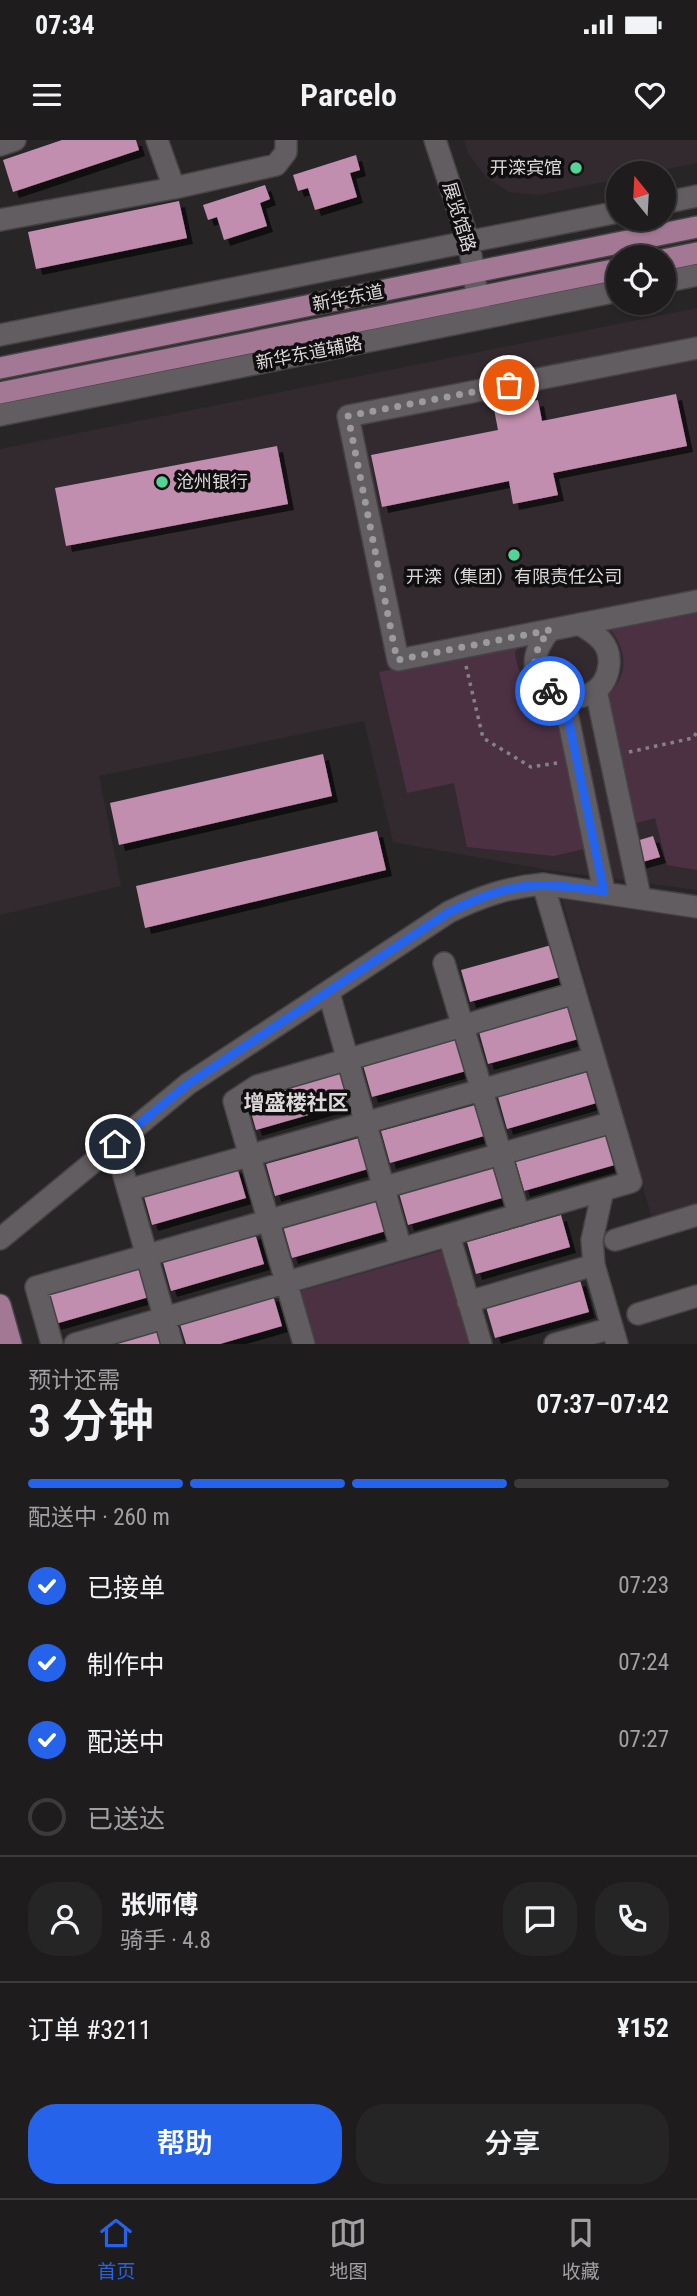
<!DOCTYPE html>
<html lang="zh">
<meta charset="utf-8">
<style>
body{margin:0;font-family:"Roboto Condensed","Noto Sans SC",sans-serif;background:#262526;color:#f1f3f6;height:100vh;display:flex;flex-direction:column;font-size:26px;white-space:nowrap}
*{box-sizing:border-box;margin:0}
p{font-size:23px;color:#a1a1a4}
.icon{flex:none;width:38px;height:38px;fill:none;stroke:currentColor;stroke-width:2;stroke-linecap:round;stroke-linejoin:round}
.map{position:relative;height:1204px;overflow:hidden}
.side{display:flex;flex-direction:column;background:#1e1c1d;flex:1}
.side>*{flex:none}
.needle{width:46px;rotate:342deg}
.fabs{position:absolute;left:606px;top:21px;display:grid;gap:14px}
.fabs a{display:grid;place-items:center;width:70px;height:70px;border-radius:50%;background:#1e1c1d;box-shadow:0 2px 5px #0004,0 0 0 2px #3c3a3b;font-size:35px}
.pin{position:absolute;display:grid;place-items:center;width:60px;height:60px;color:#fff;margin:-30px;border:4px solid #fff;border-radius:50%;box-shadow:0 2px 7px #0007}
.courier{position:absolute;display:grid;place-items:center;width:70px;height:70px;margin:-35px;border:5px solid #2563eb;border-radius:50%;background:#fff;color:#222;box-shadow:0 2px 9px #0007}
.summary em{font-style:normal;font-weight:600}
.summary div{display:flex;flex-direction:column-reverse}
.summary{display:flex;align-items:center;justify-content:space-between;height:119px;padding:0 28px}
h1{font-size:46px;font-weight:600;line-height:52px}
.bar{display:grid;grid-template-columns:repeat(4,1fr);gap:10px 7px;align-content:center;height:84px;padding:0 28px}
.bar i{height:9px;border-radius:5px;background:#3c3a3b}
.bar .active{background:#2563eb}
.bar p{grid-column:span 4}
.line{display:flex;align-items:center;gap:18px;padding:0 28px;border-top:2px solid #3c3a3b}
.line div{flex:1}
.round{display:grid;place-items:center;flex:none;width:74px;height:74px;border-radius:28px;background:#262526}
ol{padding:0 28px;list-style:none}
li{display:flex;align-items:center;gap:21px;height:77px}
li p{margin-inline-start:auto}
li .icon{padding:7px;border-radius:50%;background:#2563eb;color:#fff;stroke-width:4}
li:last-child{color:#a1a1a4}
li i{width:38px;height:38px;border:4px solid #3c3a3b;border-radius:50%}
.button{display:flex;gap:14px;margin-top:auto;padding:14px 28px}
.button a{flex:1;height:80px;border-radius:28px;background:#2563eb;color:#fff;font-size:28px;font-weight:600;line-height:80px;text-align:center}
.button a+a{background:#262526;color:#f1f3f6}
.status{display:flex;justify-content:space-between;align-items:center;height:49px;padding:0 35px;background:#1e1c1d;direction:ltr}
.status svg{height:19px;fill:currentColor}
header{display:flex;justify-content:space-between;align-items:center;height:91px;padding:0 28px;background:#1e1c1d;font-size:32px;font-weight:600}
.menu{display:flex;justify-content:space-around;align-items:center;height:98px;border-top:2px solid #3c3a3b;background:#1e1c1d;font-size:19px;color:#a1a1a4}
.menu a{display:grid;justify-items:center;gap:4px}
.menu .active{color:#2563eb}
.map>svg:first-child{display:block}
.built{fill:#332a30}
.green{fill:#4c3143}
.building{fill:#c18eaf;filter:url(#shadow)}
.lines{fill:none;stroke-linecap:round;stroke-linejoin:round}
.minor-casing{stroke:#464345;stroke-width:24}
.major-casing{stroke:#464345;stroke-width:24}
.path{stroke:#858284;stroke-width:3.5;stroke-dasharray:3.5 5;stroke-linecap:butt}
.minor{stroke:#625d60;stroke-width:21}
.major{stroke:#a27894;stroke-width:21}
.done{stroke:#9c9a9b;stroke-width:7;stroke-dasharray:0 12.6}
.route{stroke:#2563eb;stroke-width:9}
.poi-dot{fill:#52d397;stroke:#100e0f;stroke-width:2.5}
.labels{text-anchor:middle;stroke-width:7;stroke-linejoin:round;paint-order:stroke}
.poi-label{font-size:18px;fill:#dbd9da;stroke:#100e0f;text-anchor:end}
.street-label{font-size:18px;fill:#dbd9da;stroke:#100e0f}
.quarter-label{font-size:21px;font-weight:bold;fill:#dbd9da;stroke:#100e0f}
</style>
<div class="status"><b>07:34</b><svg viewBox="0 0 49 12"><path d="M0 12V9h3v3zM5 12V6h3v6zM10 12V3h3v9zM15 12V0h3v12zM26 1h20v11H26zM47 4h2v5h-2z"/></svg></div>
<header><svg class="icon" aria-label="menu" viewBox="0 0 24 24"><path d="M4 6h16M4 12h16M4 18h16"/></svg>Parcelo<svg class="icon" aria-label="heart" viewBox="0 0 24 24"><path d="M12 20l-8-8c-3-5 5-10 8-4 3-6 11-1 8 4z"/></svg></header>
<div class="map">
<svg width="697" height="1204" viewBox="0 0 697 1204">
<defs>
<filter id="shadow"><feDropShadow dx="6" dy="6" stdDeviation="0" flood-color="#0009"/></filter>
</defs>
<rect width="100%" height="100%" fill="#282527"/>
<!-- built -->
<path class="built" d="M464,0H697V23L647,33H618V39L539,55L509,52L486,37L468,13Z
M697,168V750L554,731L393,702L364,581L99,636L121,746L0,775V309Z
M561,756L697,778V1069L653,1082Z"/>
<!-- green -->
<path class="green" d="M697,469V730L667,725L655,678L633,684L606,556C630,536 628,509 608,487Z
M522,503L515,512C518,540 530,551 556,560L588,708L554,716L467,707L454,643L407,653L379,532Z
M443,1110L470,1204H312L297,1152Z"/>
<!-- building -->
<path class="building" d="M62,0H136L139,10L13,52L3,20Z
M356,15L360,30L350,33L357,57L315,70L308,48L298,51L293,35Z
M265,45L270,59L260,63L267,86L224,100L217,77L208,80L203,65Z
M179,61L187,98L36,129L28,92Z
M676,254L687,306L553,333L558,355L513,364L509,341L382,367L371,315L498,290L494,269L538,260L542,281Z
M277,306L288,364L66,406L55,348Z
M323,614L332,656L119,705L110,663Z
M377,691L386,730L145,788L136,746Z
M653,696L660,717L639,723L633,702Z
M555,804L564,836L470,862L461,830Z
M573,866L582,898L488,924L479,892Z
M456,899L466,931L372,957L363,925Z
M591,931L600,962L507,989L498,957Z
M341,932L350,963L256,990L247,958Z
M475,965L484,996L390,1023L381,991Z
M609,993L618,1024L524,1051L515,1019Z
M359,998L368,1029L275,1056L266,1024Z
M237,1027L246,1058L152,1085L143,1053Z
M493,1027L502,1058L408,1085L399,1053Z
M377,1060L386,1091L292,1118L283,1086Z
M561,1075L570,1107L476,1134L467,1102Z
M255,1093L264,1124L171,1151L162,1119Z
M140,1126L149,1157L55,1184L46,1152Z
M580,1140L589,1172L495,1198L486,1167Z
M273,1155L282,1186L220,1204H186L179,1181Z
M158,1188L162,1204H103Z"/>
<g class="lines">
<!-- minor casing -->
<g class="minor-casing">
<path id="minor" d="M157,0L174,48
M435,0L469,103L480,174
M0,5L15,0
M663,63L697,56
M0,80L174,48L276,25L286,12V0
M663,142L697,135
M0,195L618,72
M697,208L348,276L398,520L697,461
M0,275L618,151
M550,490C497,554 603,585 609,525C611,503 596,494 579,484
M596,550L640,757
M564,558L604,751
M444,823L519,1075
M329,853L401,1109
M115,1004L172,1204
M128,1050L594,918
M603,1050L592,1100L594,1125L617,1204
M449,1095L481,1204
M0,1099L188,944L449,772C480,757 508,747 543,744L697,767
M615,1100L697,1075
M468,1162L594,1125
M638,1174L697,1156
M52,1204L36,1147L613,982
M75,1204L631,1042L543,744
M304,1204L234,961L257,946L575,853
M555,1204L612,1188"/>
</g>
<!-- major casing -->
<g class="major-casing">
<path id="major" d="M663,120L697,113
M0,228L697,87
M0,253L618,129
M0,1165L11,1204"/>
</g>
<!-- path -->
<path class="path" d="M466,526L483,598L531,627L557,623
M629,612L693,598L697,592"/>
<!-- minor -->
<use href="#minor" class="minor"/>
<!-- major -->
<use href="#major" class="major"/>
</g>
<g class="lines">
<!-- done -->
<path class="done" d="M509,245L348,276L397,520L550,490C533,510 527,532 550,551"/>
<!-- route -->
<path class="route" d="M115,1004L188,944L449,772C514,741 534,742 604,751L564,558L550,551"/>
</g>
<!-- markers -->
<g class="poi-dot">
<circle cx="576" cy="28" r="7"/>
<circle cx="162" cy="342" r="7"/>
<circle cx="514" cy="415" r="7"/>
</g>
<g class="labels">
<!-- poi labels -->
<g class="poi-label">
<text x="562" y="34">开滦宾馆</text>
<text x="176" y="348" text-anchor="start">沧州银行</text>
<text x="514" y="443" text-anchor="middle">开滦（集团）有限责任公司</text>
</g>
<!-- street labels -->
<g class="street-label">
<text transform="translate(459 77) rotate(73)" y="6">展览馆路</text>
<text transform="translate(348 158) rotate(-11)" y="6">新华东道</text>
<text transform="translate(309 213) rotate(-11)" y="6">新华东道辅路</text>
</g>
<!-- quarter labels -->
<g class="quarter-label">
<text x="296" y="970">增盛楼社区</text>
</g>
</g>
</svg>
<div class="fabs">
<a><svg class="needle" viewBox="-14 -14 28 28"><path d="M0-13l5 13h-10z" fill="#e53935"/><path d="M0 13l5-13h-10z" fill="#a1a1a4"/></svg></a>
<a><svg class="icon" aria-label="locate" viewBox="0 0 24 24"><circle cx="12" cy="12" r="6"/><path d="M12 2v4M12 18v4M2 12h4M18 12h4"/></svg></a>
</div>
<div class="pin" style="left:509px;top:245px;background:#ea580c"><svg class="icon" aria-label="bag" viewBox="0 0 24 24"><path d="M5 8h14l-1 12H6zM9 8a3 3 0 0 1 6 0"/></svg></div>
<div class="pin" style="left:115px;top:1004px;background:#1f2937"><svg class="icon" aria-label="home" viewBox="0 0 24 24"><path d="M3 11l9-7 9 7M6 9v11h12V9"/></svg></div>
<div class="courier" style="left:550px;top:551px"><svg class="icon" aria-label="bike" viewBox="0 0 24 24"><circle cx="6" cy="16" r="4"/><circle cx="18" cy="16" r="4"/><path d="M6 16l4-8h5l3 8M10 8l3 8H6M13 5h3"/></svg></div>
</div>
<section class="side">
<div class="summary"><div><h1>3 分钟</h1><p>预计还需</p></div><em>07:37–07:42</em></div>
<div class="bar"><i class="active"></i><i class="active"></i><i class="active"></i><i></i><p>配送中 · 260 m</p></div>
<ol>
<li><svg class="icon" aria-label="check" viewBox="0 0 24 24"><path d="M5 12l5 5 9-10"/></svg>已接单<p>07:23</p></li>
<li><svg class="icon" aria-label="check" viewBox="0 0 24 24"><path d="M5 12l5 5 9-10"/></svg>制作中<p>07:24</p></li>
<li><svg class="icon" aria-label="check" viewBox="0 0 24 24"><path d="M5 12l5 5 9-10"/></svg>配送中<p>07:27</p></li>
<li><i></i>已送达</li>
</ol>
<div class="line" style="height:126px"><a class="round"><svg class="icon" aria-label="person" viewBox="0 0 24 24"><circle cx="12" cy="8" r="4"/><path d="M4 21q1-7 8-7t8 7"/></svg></a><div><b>张师傅</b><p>骑手 · 4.8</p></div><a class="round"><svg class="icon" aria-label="chat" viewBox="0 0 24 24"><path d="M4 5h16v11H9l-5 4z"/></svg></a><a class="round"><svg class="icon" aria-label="phone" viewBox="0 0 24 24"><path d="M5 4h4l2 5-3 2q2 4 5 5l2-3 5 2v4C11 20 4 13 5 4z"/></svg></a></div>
<div class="line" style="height:91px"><div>订单 #3211</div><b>¥152</b></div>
<div class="button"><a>帮助</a><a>分享</a></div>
</section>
<nav class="menu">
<a class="active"><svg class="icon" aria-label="home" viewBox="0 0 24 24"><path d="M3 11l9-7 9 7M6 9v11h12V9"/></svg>首页</a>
<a><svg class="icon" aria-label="map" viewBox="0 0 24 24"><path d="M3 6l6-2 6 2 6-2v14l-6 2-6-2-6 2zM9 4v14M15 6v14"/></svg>地图</a>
<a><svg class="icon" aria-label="saved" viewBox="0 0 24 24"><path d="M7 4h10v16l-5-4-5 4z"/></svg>收藏</a>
</nav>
